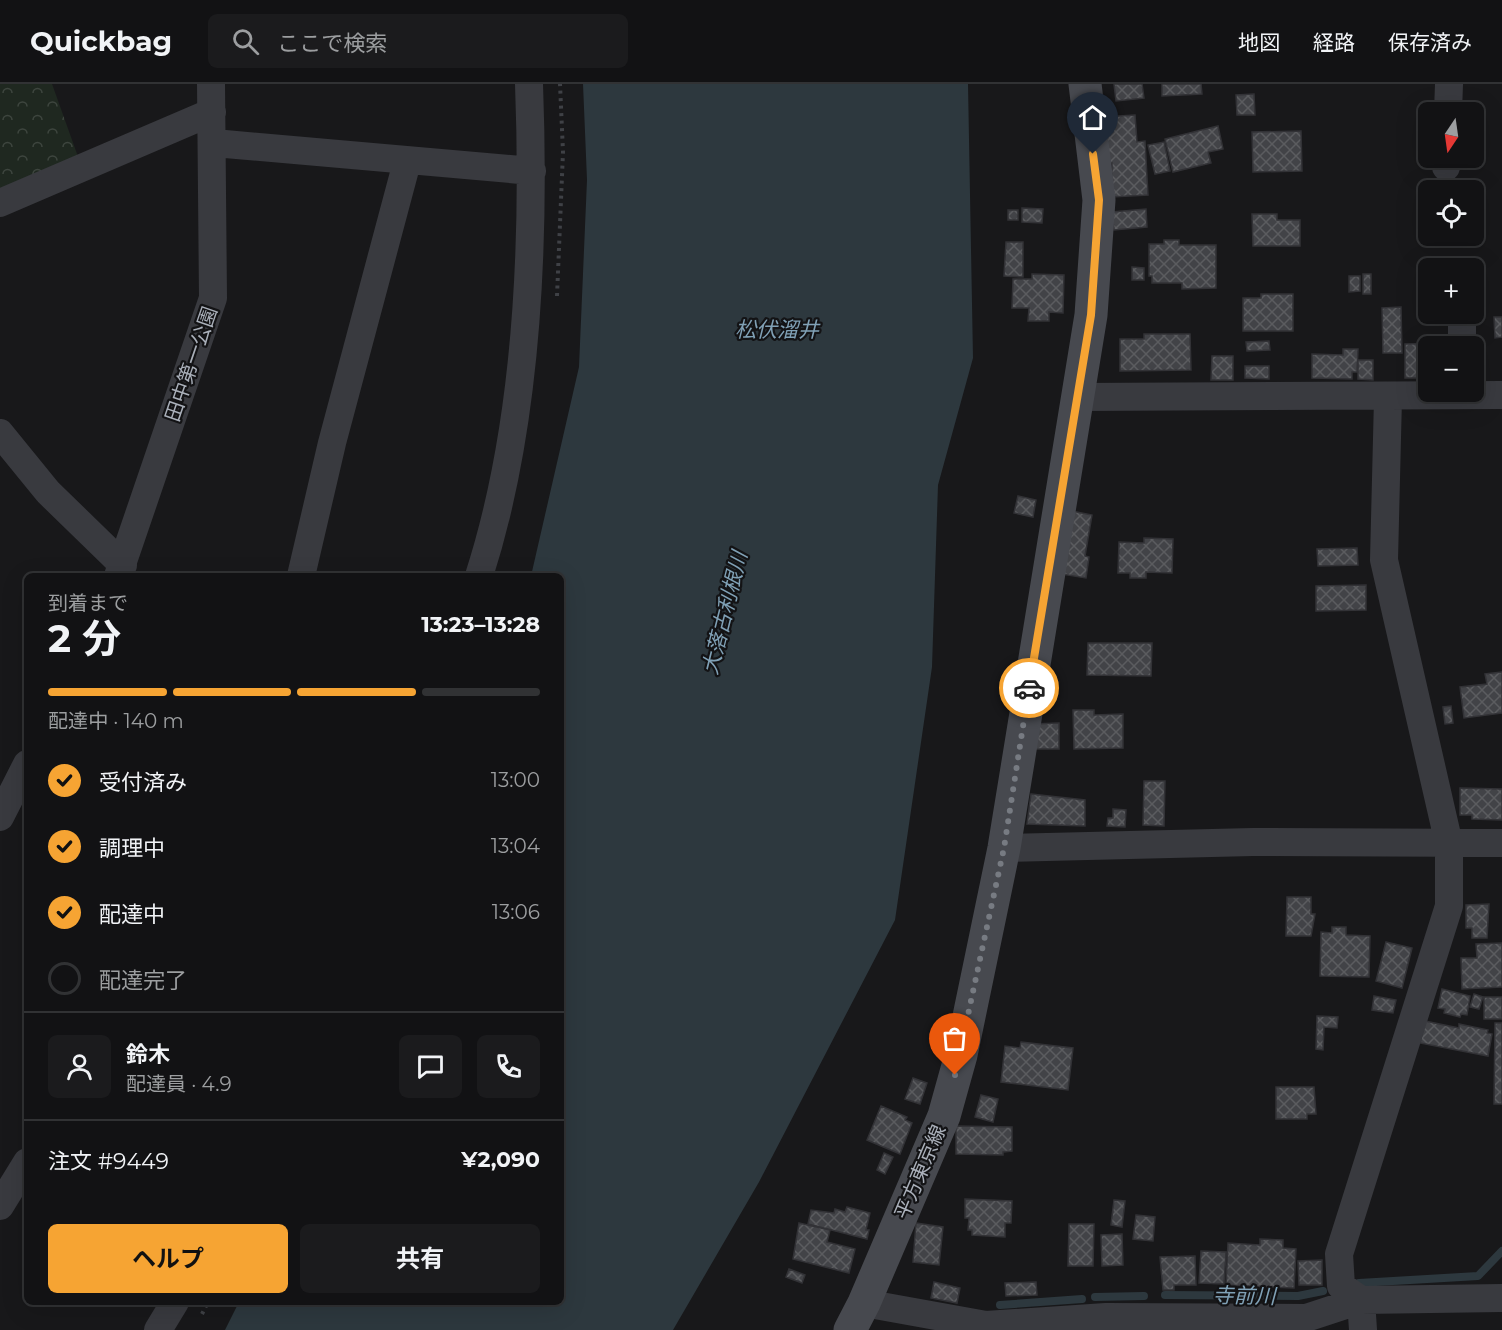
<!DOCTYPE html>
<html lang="ja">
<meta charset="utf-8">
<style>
body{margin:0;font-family:Montserrat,"Noto Sans JP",sans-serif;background:#1b1b1d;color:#f1f3f6;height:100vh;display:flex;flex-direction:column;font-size:22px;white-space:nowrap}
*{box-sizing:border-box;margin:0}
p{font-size:20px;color:#9c9ea0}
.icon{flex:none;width:33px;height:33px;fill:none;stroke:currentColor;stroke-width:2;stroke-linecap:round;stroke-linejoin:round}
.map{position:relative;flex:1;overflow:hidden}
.side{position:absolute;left:24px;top:489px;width:540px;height:732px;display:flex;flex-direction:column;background:#121214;border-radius:9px;box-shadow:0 6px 24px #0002,0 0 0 2px #313234}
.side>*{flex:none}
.needle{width:39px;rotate:193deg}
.controls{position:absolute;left:1418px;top:18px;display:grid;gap:12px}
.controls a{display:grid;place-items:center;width:66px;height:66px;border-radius:9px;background:#121214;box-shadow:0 6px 24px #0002,0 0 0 2px #313234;font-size:30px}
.pin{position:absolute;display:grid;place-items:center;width:51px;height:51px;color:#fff;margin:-62px -26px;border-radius:50% 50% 50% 0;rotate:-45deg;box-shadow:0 0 6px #0007}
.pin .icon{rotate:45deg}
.courier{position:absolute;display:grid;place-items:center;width:60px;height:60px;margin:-30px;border:4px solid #f6a433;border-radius:50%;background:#fff;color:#222;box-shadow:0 2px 8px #0007}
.overview em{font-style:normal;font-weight:700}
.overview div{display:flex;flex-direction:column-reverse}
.overview{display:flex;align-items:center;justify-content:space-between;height:102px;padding:0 24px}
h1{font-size:39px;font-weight:700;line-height:45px}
.bar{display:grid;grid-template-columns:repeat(4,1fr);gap:9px 6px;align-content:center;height:72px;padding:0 24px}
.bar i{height:8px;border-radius:4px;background:#313234}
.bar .on{background:#f6a433}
.bar p{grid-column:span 4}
.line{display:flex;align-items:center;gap:15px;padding:0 24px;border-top:2px solid #313234}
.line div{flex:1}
.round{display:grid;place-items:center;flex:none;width:63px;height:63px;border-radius:9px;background:#1b1b1d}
ol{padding:0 24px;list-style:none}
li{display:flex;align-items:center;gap:18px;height:66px}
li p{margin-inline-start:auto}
li .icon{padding:6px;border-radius:50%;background:#f6a433;color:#111;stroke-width:4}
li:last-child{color:#9c9ea0}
li i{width:33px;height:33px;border:3px solid #313234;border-radius:50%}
.button{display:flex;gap:12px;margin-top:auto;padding:12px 24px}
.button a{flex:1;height:69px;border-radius:9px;background:#f6a433;color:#111;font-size:24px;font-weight:700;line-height:69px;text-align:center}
.button a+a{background:#1b1b1d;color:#f1f3f6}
header{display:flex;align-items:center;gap:36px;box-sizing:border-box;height:84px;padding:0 30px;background:#121214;border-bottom:2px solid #313234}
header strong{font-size:28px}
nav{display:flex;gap:33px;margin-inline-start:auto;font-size:21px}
.search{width:420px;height:54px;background:#1b1b1d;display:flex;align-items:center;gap:15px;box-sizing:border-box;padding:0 21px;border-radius:9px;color:#9c9ea0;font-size:22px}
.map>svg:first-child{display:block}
.forest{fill:url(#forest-crowns)}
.water{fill:#2d383e}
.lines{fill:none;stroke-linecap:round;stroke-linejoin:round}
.stream{stroke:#2d383e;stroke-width:8}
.building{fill:url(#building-cross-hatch);stroke:#323236;stroke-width:1.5}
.path{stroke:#3f4146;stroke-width:4;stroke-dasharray:3 4.5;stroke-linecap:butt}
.minor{stroke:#393a3f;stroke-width:28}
.secondary{stroke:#47494f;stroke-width:33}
.done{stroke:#777b82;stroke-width:6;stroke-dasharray:0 10.8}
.route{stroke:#f6a433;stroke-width:8}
.labels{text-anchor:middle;stroke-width:4.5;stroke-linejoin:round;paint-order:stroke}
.street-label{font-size:20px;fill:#aab0ba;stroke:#131315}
.water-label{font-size:21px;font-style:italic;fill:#80a1b6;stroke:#131315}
</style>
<header>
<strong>Quickbag</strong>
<div class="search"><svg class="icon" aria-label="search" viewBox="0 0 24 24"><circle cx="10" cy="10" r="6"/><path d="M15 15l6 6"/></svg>ここで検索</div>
<nav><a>地図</a><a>経路</a><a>保存済み</a></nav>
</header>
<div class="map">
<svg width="1502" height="1246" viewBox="0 0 1502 1246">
<defs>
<pattern id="forest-crowns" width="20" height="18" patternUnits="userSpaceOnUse" patternTransform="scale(1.5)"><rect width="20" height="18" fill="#1f2820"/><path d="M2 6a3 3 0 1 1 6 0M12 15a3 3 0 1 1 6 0" fill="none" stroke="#3d453e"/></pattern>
<pattern id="building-cross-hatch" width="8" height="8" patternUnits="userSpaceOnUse" patternTransform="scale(1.5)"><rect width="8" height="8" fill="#424347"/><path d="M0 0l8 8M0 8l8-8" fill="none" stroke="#5b5c5f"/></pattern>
</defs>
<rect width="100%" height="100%" fill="#18181a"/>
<!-- forest -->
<path class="forest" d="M0,0H52L82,84L0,119Z"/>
<!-- water -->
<path class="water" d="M583,0H968L973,274L938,401L932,583L895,836L759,1098L673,1246H225L239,1218H561V492H531L579,283L587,96Z"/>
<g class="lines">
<!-- stream -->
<path class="stream" d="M1359,1199L1478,1192L1502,1167
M1165,1211L1298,1212L1323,1207
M1095,1213L1144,1212
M1000,1221L1082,1215"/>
</g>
<!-- building -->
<path class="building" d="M1114,0H1142L1144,14L1116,17Z
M1162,0H1201L1202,10L1162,12Z
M1254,10L1255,31H1237L1236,11Z
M1135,31L1137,58L1145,57L1148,111L1111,113L1112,79H1108L1102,33Z
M1218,42L1223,65L1208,68L1211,79L1173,88L1165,55Z
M1301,47L1302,87L1253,88L1252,48Z
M1164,58L1170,87L1155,90L1148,61Z
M1022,124L1043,125L1042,139L1022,138Z
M1146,125L1147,143L1114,146L1112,128Z
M1008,126H1018V136H1008Z
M1252,130H1277V136H1300V162H1253Z
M1164,156H1179V161H1216V204L1182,205V199H1152V192H1149V160H1164Z
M1006,158H1023V193L1004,192Z
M1132,183L1144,184V196H1132Z
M1032,190L1064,191L1063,229L1049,228V237H1028L1029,224H1012L1013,195H1032Z
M1363,190H1371V210H1363Z
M1349,192H1360V207L1349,208Z
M1261,210H1293V247H1243V214H1261Z
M1401,223L1402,269H1383L1382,224Z
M1494,233H1502V253L1495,254Z
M1144,250H1190L1191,286L1120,287V255H1144Z
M1269,257L1270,266L1247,267L1246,258Z
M1451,259V262H1428V294H1405V260Z
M1343,265H1358L1357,288H1352V295L1312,294V270L1343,271Z
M1212,272H1233V296H1211Z
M1358,276H1373V296L1358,295Z
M1245,282H1269V295L1245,294Z
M1018,412L1036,416L1033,433L1014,429Z
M1067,426L1092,431L1085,472L1089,473L1086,494L1055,489Z
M1144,454L1173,455L1172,489L1146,488V494H1130V489H1118L1119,458L1144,459Z
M1357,464L1358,481L1318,482L1317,465Z
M1366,501V526L1316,527V502Z
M1088,559H1152L1151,592L1087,591Z
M1502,588V629L1464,634L1460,603L1487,600L1485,590Z
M1451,622L1453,639L1445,640L1443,623Z
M1073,626H1094V631L1123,630V664L1074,665Z
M1059,639V665H1032V640Z
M1144,697H1165L1164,742L1143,741Z
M1460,704L1502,705V736L1472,735V731H1460Z
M1031,710L1085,716V742L1027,740Z
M1113,725L1126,726L1125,743L1107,742L1108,734H1113Z
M1287,813H1311V830H1315L1311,852H1286Z
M1489,820L1487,854H1472V844H1466V821Z
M1332,843H1346V851L1370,852L1369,893L1320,892L1321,848L1332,849Z
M1386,858L1412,864L1402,904L1376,897Z
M1502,859V903L1462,905L1461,874H1477L1476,860Z
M1442,905L1470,912L1467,931L1461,930L1460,933L1444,929L1445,925L1438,924Z
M1474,910L1483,913L1479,925L1470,923Z
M1374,912L1396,916L1393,929L1372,926Z
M1484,913H1502V935H1484Z
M1317,932L1338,933L1337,944L1324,943L1323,966L1316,965Z
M1425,937L1459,944V940L1488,946L1487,949L1492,950L1488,972L1420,959Z
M1495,939H1502V1020H1494Z
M1021,958L1073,964L1068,1006L1001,998L1005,962L1020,964Z
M913,994L927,999L920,1020L905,1015Z
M1276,1003H1314L1316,1030H1307V1035H1276Z
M981,1011L998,1015L993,1038L975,1033Z
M881,1022L907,1033L905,1036L912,1039L900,1070L867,1056Z
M956,1042L1012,1043V1067L1003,1068V1071L956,1070Z
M884,1069L893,1073L885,1090L877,1086Z
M965,1115L1012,1117L1011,1139H1005V1153L972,1151V1146H968L969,1134H965Z
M1114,1116L1125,1117L1122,1143L1111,1141Z
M847,1123L870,1129L866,1146H869L867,1155L808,1140L811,1126L834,1129L835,1125L845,1128Z
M1136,1131L1155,1133L1153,1157L1133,1155Z
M799,1139L830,1146L827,1158L855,1165L849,1189L793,1175Z
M916,1139L943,1143L939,1181L913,1178Z
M1069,1140H1094L1093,1182H1068Z
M1122,1150L1123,1181L1102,1182L1101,1151Z
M1260,1155L1283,1156V1164L1296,1165L1294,1204L1226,1201L1228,1159L1260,1161Z
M1201,1167L1226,1168L1224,1200L1199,1199Z
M1195,1172L1196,1201H1174V1206H1163L1160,1173Z
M1322,1176V1201H1299L1298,1177Z
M789,1185L805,1191L802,1199L786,1193Z
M934,1198L960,1204L957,1219L931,1214Z
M1036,1198L1037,1211L1006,1212L1005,1199Z"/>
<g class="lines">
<!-- path -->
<path class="path" d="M557,212L563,68L560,0
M202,1230L208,1218"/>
<!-- minor -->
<path class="minor" d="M1448,28L1449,0
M214,59L532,87
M1446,83L1447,74
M0,119L212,28
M1462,262V230
M1079,313L1502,311
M0,349L48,408L123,481
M118,492L213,214L211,0
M301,492L332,359L407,78
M479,492C528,340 535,159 529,0
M0,733L27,680
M1004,764L1253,758L1502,759
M0,1122L27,1078
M1361,1216L1341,1202L1339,1170L1449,822V760L1384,476L1388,314
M1361,1216L1363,1246
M864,1219L986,1241L1106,1233L1306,1234L1361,1216L1502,1214
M158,1246L175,1218"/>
<!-- secondary -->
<path class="secondary" d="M850,1246L864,1219L944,1032L961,971L1004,764L1091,231L1099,116L1085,0"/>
</g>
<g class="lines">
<!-- done -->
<path class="done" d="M955,991L1004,764L1029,604"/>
<!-- route -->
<path class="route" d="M1029,604L1091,231L1099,116L1093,70"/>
</g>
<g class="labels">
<!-- street labels -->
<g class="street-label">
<text transform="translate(191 280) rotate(-71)" y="7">田中第一公園</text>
<text transform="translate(920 1088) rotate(-67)" y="7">平方東京線</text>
</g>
<!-- water labels -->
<g class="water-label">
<text x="777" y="253">松伏溜井</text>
<text transform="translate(725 529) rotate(-76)" y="7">大落古利根川</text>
<text transform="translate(1244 1212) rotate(1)" y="7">寺前川</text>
</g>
</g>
</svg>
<div class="controls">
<a><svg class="needle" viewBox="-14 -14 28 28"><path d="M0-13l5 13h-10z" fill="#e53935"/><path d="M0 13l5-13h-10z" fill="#9c9ea0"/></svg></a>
<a><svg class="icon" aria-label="locate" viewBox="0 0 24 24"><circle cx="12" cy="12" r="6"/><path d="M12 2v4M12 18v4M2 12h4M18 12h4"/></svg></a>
<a>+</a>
<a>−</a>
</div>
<div class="pin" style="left:955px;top:991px;background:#ea580c"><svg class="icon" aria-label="bag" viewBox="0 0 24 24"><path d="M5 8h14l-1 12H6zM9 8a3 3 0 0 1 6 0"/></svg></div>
<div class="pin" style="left:1093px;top:70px;background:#1f2937"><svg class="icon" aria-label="home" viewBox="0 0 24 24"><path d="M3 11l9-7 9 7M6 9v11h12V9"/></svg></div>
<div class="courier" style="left:1029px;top:604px"><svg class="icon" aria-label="car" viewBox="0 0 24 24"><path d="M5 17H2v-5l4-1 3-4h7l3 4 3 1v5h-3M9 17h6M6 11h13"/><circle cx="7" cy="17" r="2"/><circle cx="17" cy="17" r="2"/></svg></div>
<section class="side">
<div class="overview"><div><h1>2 分</h1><p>到着まで</p></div><em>13:23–13:28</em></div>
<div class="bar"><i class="on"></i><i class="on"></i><i class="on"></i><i></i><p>配達中 · 140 m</p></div>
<ol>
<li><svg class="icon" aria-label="check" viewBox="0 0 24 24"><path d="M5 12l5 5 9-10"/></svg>受付済み<p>13:00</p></li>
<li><svg class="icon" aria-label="check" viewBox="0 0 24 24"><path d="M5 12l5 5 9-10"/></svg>調理中<p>13:04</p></li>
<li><svg class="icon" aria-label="check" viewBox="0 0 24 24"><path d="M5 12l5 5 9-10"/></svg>配達中<p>13:06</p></li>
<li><i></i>配達完了</li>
</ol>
<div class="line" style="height:108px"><a class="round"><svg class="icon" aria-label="person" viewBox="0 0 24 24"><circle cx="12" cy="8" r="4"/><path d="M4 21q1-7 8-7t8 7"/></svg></a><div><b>鈴木</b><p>配達員 · 4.9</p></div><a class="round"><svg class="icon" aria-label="chat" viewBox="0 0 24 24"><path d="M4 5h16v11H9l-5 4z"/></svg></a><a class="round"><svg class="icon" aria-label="phone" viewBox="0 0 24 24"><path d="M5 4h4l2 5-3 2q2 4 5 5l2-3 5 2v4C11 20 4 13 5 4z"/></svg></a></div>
<div class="line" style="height:78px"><div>注文 #9449</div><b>¥2,090</b></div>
<div class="button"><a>ヘルプ</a><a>共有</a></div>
</section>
</div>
